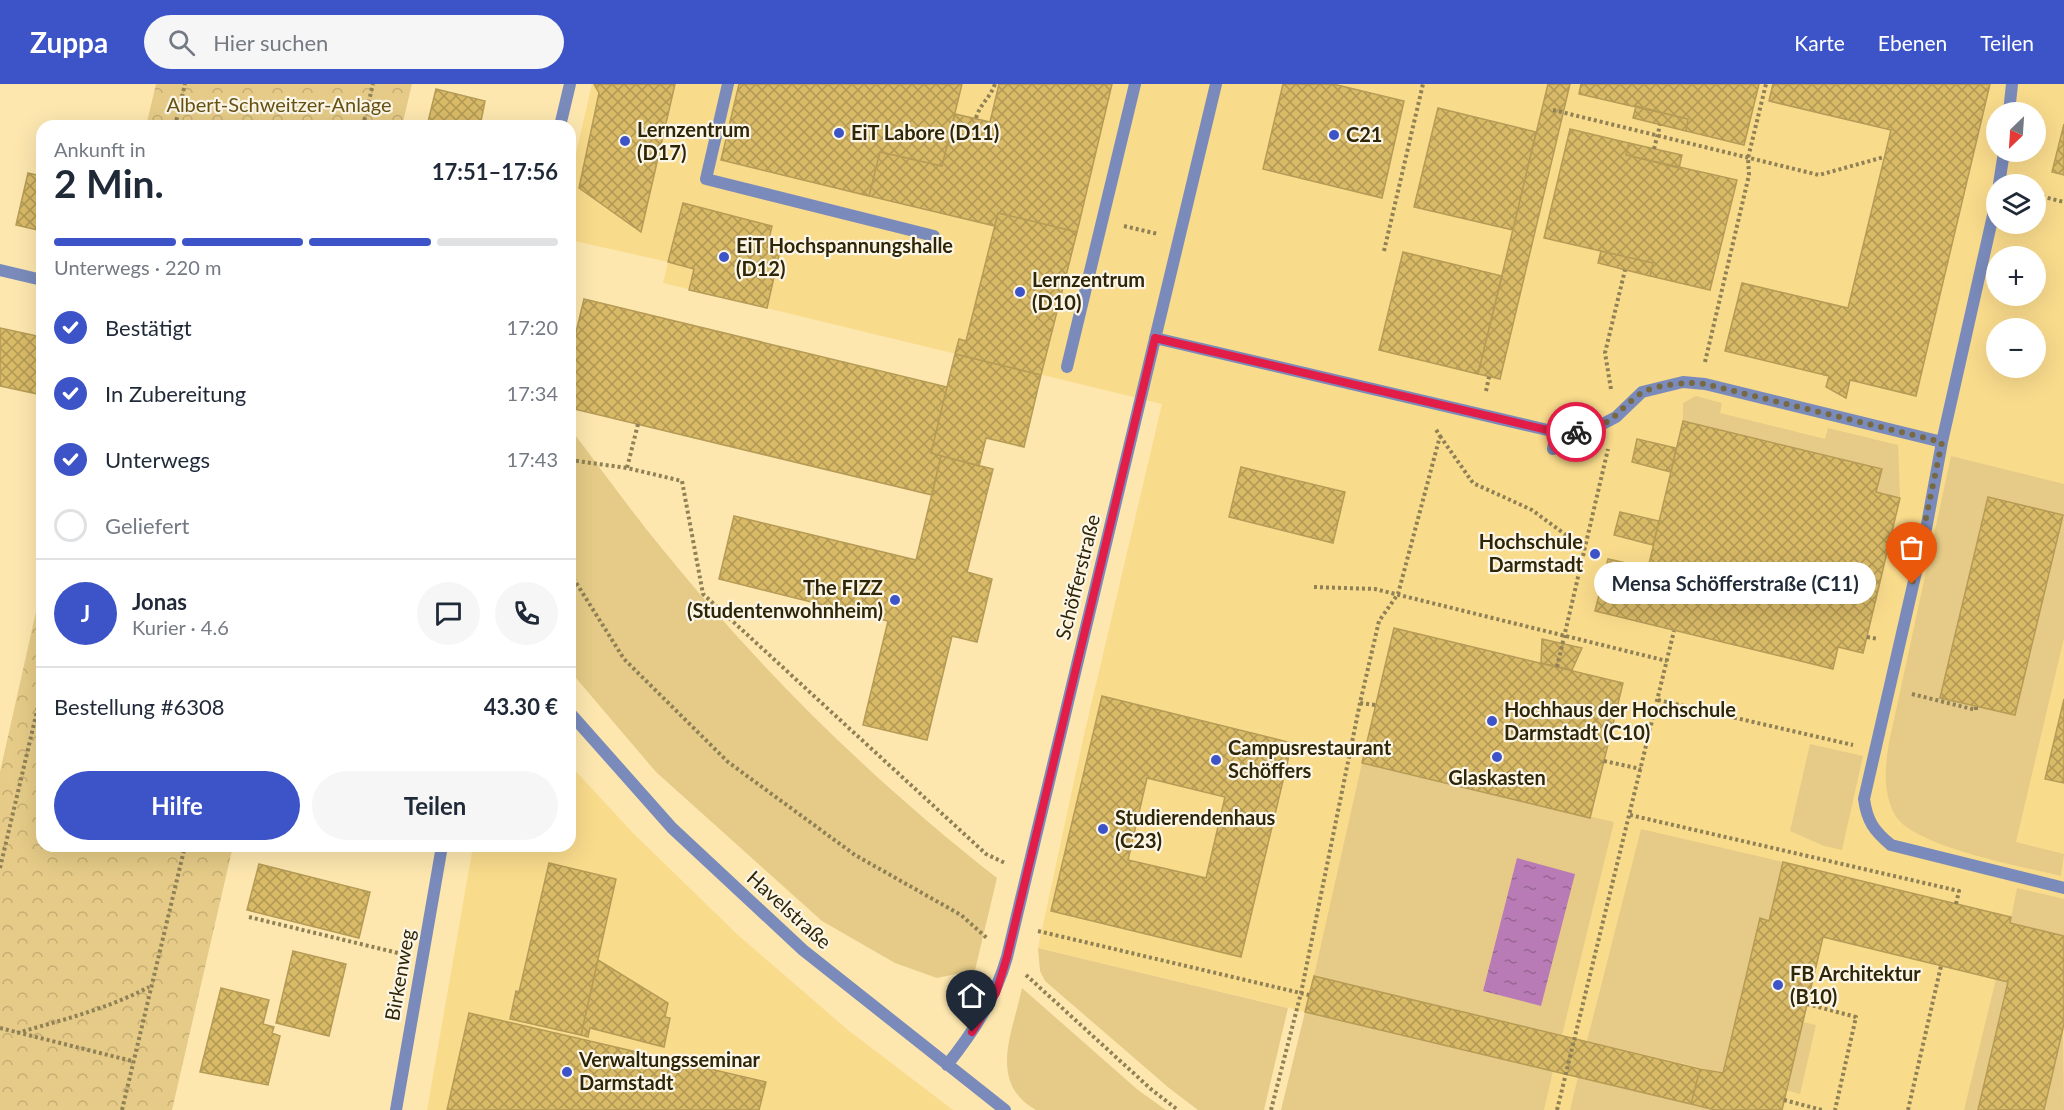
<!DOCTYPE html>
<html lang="de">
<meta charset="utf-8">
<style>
body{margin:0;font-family:Lato,sans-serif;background:#f6f6f7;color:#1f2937;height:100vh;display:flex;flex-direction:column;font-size:22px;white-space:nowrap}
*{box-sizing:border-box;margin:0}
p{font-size:20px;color:#747a83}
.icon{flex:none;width:33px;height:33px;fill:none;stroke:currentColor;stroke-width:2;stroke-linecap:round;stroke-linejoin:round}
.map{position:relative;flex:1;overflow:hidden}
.sheet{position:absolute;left:36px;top:36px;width:540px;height:732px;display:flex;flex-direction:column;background:#fff;border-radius:18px;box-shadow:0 6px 24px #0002}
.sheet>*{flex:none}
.needle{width:39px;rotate:205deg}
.fabs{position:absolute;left:1986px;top:18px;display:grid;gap:12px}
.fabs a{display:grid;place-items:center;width:60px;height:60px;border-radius:50%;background:#fff;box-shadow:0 6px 24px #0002;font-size:30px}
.pin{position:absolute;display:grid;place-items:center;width:51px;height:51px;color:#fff;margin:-62px -26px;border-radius:50% 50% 50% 0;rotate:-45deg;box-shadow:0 0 6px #0007}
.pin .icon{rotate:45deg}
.courier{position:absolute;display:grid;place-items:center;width:60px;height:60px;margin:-30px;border:4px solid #e11d48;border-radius:50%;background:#fff;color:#222;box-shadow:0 2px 8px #0007}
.bubble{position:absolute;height:42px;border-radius:21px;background:#fff;box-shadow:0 6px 24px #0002;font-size:20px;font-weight:700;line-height:42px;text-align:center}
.overview em{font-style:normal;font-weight:700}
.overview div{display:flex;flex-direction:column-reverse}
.overview{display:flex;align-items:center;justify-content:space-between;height:102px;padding:0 18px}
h1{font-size:39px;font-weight:700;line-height:45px}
.bar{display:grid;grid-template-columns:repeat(4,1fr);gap:9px 6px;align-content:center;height:72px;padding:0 18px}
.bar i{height:8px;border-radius:4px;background:#e0e1e3}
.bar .selected{background:#3c54c7}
.bar p{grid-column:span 4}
.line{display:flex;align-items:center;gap:15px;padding:0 18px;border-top:2px solid #e0e1e3}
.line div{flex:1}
.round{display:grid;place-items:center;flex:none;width:63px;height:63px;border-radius:32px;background:#f6f6f7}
ol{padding:0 18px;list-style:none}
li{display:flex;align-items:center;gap:18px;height:66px}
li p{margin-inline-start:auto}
li .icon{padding:6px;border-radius:50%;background:#3c54c7;color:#fff;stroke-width:4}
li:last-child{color:#747a83}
li i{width:33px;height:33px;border:3px solid #e0e1e3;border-radius:50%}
.button{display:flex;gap:12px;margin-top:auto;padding:12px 18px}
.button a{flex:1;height:69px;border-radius:36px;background:#3c54c7;color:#fff;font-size:24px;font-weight:700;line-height:69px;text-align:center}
.button a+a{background:#f6f6f7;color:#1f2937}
header{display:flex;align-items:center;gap:36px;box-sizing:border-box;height:84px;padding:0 30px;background:#3c54c7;color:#fff}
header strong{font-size:28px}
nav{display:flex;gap:33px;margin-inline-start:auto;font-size:21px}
.search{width:420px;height:54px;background:#f6f6f7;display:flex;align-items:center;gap:15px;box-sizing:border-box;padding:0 21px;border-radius:33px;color:#747a83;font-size:22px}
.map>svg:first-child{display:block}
.built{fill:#f9db8c;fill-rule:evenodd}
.grass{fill:#e5cb87}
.forest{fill:url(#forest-crowns)}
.water{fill:url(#water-ripples)}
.building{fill:url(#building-cross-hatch);stroke:#b59b56;stroke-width:1.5;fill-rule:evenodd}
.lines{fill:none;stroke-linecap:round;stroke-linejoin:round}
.path{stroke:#8f8056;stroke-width:4;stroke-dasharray:3 3;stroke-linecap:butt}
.service{stroke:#7a8bbb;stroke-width:12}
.minor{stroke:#7a8bbb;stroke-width:12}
.done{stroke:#776942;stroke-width:6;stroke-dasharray:0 10.8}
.route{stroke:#e11d48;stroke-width:8}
.poi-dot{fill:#3c54c7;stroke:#fbf6e8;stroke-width:2}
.labels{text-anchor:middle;stroke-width:4.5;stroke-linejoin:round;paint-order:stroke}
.park-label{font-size:20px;fill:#675212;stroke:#fbf6e8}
.poi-label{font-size:20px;font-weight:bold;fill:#2f2507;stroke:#fbf6e8;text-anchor:start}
.street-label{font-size:20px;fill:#2f2507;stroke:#fbf6e8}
</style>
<header>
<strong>Zuppa</strong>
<div class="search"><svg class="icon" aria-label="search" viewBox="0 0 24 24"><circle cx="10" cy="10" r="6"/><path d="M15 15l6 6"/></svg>Hier suchen</div>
<nav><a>Karte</a><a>Ebenen</a><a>Teilen</a></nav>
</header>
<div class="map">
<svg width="2064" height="1026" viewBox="0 0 2064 1026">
<defs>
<pattern id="forest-crowns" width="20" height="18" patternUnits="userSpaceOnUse" patternTransform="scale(1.5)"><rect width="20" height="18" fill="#e5cb87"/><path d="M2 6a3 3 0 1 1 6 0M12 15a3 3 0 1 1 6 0" fill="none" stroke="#c5ae73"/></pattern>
<pattern id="water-ripples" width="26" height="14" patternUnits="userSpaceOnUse" patternTransform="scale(1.5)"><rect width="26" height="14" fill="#b97bb5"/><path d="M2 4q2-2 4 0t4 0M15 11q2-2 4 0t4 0" fill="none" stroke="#976591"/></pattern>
<pattern id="building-cross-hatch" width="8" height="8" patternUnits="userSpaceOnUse" patternTransform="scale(1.5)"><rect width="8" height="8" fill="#d9ba67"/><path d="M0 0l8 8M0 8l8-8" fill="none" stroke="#b09753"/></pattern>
</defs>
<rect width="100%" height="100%" fill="#fde7af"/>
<!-- built -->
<path class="built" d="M592,0H2064V1026H1544L1552,987L1038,864L1084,651L1162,320L663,199L668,178L570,156V95ZM1996,28H2036V68H1996ZM1996,100H2036V140H1996ZM1996,172H2036V212H1996ZM1996,244H2036V284H1996Z
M570,681L633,749L739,852L848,946L953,1026H427L473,762H570Z"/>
<!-- grass -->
<path class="grass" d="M1696,312L1722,319L1720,329L1825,355L1828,344L1898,361L1900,414L1876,408L1882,385L1683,337V319Z
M570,344C601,385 631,427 664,467C762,588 874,698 997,794L975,886L937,894L895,879L822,837L656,688L570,587Z
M1951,372L2064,400V554L2016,758L2064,770L2061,792C2025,783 1913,763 1895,731C1882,708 1885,679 1890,654Z
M1810,660L1863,672L1842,766L1824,762L1790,747Z
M1362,679L1614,738L1562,951L1314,892Z
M1641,745L1783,778L1769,837L1760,835L1723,989L1587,957Z
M2017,804L2064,815V852L2010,839Z
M1038,864L1288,924L1264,1026H1198L1169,1004L1045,897L1040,887Z
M1996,895L2008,898L1978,1026H1964Z
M1022,904L1138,1006L1166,1026H1036C987,998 1013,948 1022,904Z
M1305,928L1553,987L1544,1026H1281Z
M1803,938L1816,941L1800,1010L1786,1006Z
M2063,946L2064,1026H2044Z
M1578,993L1715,1026H1570Z"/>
<!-- forest -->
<path class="forest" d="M156,0H412L402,42H146Z
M42,501V762H233L172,1026H0V688Z"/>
<!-- water -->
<path class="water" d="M1517,774L1575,790L1541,922L1483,907Z"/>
<!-- building -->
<path class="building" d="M594,0H675L641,148L579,104L599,9Z
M739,0H962L942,82L880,68L869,112L721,76Z
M999,0H1112L1077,148L998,129L995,142L869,112L880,68L942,82L955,30L990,38Z
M1283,0H1333L1404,17L1382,114L1263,85Z
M1548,0H1570L1500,295L1478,290Z
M1581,0H1759L1744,61L1686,47L1688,35L1579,10Z
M1773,0H1990L1916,312L1850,296L1846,314L1826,303L1829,292L1725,267L1742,199L1848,224L1891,46L1769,17Z
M436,5L485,17L480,42H427Z
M1636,22L1688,35L1686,47L1633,34Z
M1438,24L1536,48L1513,146L1414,123Z
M2064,40V91L2052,88Z
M1570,45L1629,59L1626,71L1737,96L1710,206L1650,192L1653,179L1544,154Z
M1629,59L1682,71L1679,84L1626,71Z
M28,89L42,92V147L16,141Z
M683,119L772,142L767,163L780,167L767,224L689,206L694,185L668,178Z
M998,129L1077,148L1041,291L955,270L959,255L966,257Z
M1601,167L1653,179L1650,192L1598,179Z
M1403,168L1502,192L1478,290L1379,266Z
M584,215L947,303L931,369L941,372L932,411L570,324V273Z
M0,244L42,253V311L0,302Z
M955,270L1041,291L1024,363L986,354L979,382L931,369Z
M1683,337L1882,385L1876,408L1900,414L1863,569L1838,563L1833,585L1595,527L1608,475L1648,484Z
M1637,355L1676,364L1671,388L1632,378Z
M941,372L993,385L967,488L992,495L977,558L952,552L927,656L863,641L888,537L719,495L734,432L916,476Z
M1241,383L1345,408L1333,459L1229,433Z
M1988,413L2063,431L2015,631L1940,614Z
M1620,428L1659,437L1653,461L1614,451Z
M1394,544L1623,599L1590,734L1362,679Z
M1542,555L1582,564L1572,586L1541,579Z
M1102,612L1292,659L1241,873L1051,827ZM1147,694L1225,713L1206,794L1128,776Z
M2064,615V699L2045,695Z
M1783,778L2011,833L2010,839L2064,852V940L2044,1026H1978L2008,898L1823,853L1782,1026H1715L1691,1020L1700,985L1723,989L1760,834L1769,837Z
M549,779L616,795L581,951L510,935L516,907L519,908Z
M259,780L370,808L359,854L247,826Z
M293,867L346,880L329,952L276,939Z
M598,876L668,919L665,933L670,934L664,963L590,944L588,953L581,951Z
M1314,892L1700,985L1691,1020L1305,928Z
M221,904L269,916L263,940L274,943L272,949L280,952L268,1001L200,988Z
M469,929L766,998L759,1026H447Z"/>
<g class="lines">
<!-- path -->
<path class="path" d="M1553,26L1819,91L1884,73
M976,34C980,20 990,14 995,0
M175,42L185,0
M363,42L373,0
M1654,65L1660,41
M2036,111L2064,118
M1124,142L1158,150
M1384,167L1423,0
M1705,278L1749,91L1748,74L1766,0
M1611,305L1605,269L1625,186
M1486,307L1489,293
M638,340L627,384L682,397L703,510L986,770L1005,779
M1440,352L1473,399L1532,426L1585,465
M570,376L627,384
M570,489L624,575L728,678L855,771L961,831L988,855
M1314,503L1375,505L1667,577
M1867,553L1878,555
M1557,583L1608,365
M1912,610L1976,626V622
M1658,616L1853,661
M1375,621L1360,619L1379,537L1398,510L1440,352L1435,344
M1604,677L1641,685
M1630,731L1959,807L1956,820
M0,784L42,606
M249,833L398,869
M1038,847L1309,911
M1026,891L1152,1006L1178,1026
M1807,920L1856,933L1835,1026
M0,944L132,977
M17,949C62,936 107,925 149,903
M1784,1016L1822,1026
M122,1026L185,762
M1271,1026L1301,909L1360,619
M1557,1026L1674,547
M1908,1026L1941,882"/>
<!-- service -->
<path class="service" d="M728,0L706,95L934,152
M2009,28L2012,0
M1999,100L2004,68
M1155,254L1556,348L1593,345L1616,333L1642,308L1683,298L1705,300L1942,358L1927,440L1864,715C1867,737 1874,747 1891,761L2064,804
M1067,283L1135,0
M1942,358L1996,118
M1553,365L1556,348"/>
<!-- minor -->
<path class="minor" d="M560,42L570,0
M0,186L42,196
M570,629L672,744L803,866L1005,1026
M947,981C974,947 995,915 1007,873L1216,0
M396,1026L442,762"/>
</g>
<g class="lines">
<!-- done -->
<path class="done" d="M1576,348C1614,342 1613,330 1640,310C1652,301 1690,297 1705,300L1942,358L1912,500"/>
<!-- route -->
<path class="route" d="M972,948L996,909L1007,873L1155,254L1556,348H1576"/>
</g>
<!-- markers -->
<g class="poi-dot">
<circle cx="839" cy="49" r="6"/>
<circle cx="1334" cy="51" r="6"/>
<circle cx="625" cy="57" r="6"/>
<circle cx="724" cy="173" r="6"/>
<circle cx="1020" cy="208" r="6"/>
<circle cx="1595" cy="470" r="6"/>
<circle cx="895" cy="516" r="6"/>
<circle cx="1492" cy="637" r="6"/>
<circle cx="1497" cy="673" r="6"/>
<circle cx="1216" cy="676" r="6"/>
<circle cx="1103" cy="745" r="6"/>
<circle cx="1778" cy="901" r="6"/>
<circle cx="567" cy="988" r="6"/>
</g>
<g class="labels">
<!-- park labels -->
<g class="park-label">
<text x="279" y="28">Albert-Schweitzer-Anlage</text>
</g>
<!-- poi labels -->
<g class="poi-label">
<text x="637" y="53">Lernzentrum<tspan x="637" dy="23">(D17)</tspan></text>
<text x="851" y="56">EiT Labore (D11)</text>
<text x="1346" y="58">C21</text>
<text x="736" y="169">EiT Hochspannungshalle<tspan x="736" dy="23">(D12)</tspan></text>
<text x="1032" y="203">Lernzentrum<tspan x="1032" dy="23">(D10)</tspan></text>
<text x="1583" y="465" text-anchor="end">Hochschule<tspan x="1583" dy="23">Darmstadt</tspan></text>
<text x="883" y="511" text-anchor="end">The FIZZ<tspan x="883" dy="23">(Studentenwohnheim)</tspan></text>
<text x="1504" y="633">Hochhaus der Hochschule<tspan x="1504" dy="23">Darmstadt (C10)</tspan></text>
<text x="1228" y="671">Campusrestaurant<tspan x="1228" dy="23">Schöffers</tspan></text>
<text x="1497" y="701" text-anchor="middle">Glaskasten</text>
<text x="1115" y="741">Studierendenhaus<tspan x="1115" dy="23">(C23)</tspan></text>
<text x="1790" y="897">FB Architektur<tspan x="1790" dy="23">(B10)</tspan></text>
<text x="579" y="983">Verwaltungsseminar<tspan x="579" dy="23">Darmstadt</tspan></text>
</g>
<!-- street labels -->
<g class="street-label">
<text transform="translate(1078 493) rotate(-76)" y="7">Schöfferstraße</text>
<text transform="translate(789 826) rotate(42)" y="7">Havelstraße</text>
<text transform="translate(400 891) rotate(-80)" y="7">Birkenweg</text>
</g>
</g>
</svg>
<div class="fabs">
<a><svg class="needle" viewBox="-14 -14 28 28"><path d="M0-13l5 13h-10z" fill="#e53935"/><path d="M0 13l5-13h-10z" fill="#747a83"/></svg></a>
<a><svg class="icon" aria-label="layers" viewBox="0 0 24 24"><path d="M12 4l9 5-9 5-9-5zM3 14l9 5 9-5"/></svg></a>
<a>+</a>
<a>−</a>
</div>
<div class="pin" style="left:1912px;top:500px;background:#ea580c"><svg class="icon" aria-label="bag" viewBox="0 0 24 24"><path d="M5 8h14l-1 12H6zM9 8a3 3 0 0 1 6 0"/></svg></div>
<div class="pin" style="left:972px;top:948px;background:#1f2937"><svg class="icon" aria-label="home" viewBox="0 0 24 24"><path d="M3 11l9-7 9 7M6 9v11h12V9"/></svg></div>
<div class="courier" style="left:1576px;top:348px"><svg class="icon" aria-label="bike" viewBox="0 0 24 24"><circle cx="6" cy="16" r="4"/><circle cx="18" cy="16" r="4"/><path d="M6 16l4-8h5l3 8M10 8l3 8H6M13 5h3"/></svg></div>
<div class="bubble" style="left:1594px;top:478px;width:282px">Mensa Schöfferstraße (C11)</div>
<section class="sheet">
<div class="overview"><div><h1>2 Min.</h1><p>Ankunft in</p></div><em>17:51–17:56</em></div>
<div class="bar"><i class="selected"></i><i class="selected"></i><i class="selected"></i><i></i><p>Unterwegs · 220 m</p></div>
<ol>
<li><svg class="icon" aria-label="check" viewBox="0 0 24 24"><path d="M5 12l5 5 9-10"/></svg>Bestätigt<p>17:20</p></li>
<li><svg class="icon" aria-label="check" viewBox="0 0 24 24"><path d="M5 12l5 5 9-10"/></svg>In Zubereitung<p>17:34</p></li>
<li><svg class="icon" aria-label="check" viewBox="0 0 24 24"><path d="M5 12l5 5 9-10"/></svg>Unterwegs<p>17:43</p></li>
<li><i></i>Geliefert</li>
</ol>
<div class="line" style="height:108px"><b class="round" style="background:#3c54c7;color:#fff">J</b><div><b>Jonas</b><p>Kurier · 4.6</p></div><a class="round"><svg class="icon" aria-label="chat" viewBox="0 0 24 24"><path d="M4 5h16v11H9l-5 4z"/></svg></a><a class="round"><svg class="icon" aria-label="phone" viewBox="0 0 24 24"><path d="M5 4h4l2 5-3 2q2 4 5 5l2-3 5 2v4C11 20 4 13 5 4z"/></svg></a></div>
<div class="line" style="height:78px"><div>Bestellung #6308</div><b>43.30 €</b></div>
<div class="button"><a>Hilfe</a><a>Teilen</a></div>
</section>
</div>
